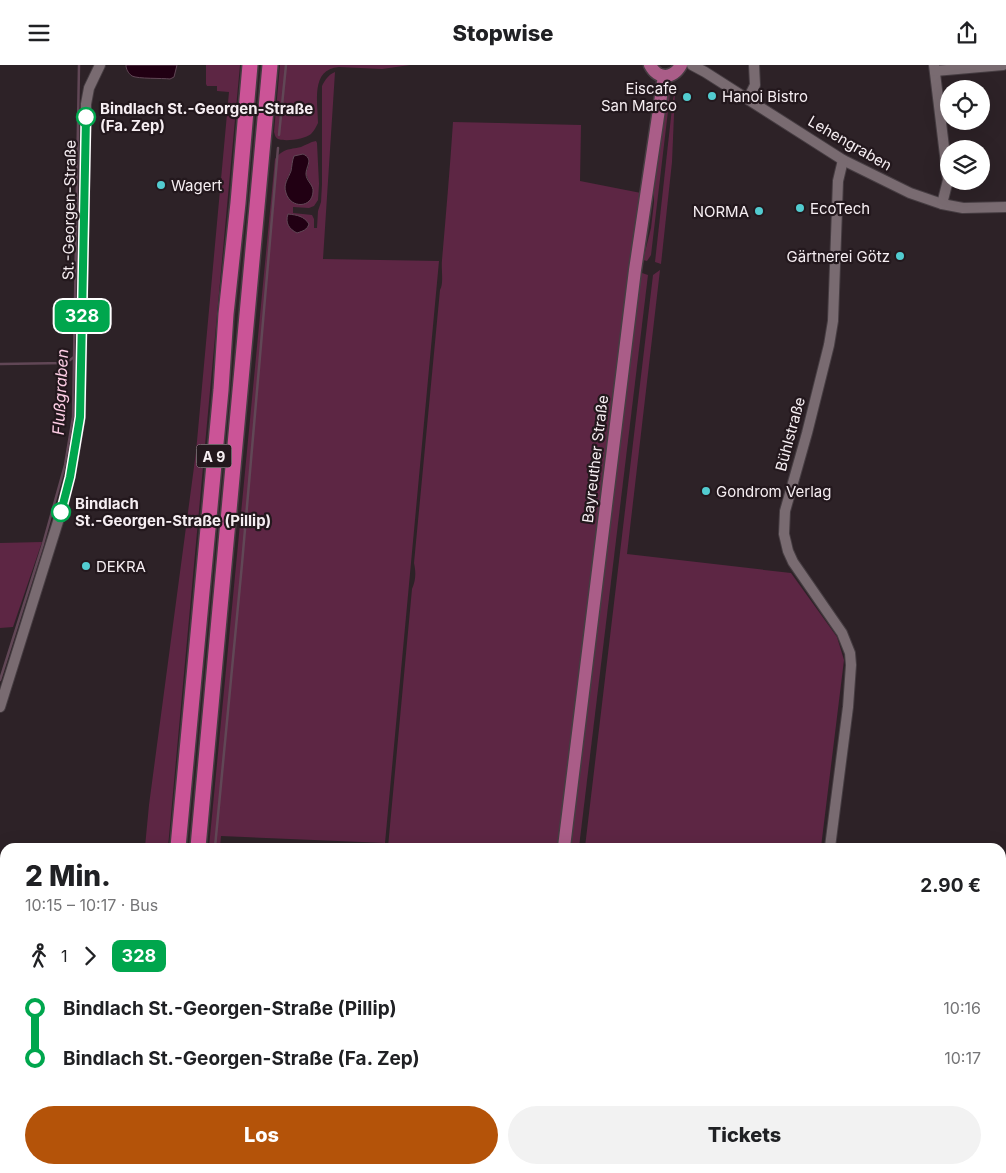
<!DOCTYPE html>
<html lang="de">
<meta charset="utf-8">
<style>
:root{--surface:#fff;--page:#f2f2f2;--text:#202124;--muted:#757577;--accent:#b45309}
body{margin:0;font-family:Inter,sans-serif;background:var(--page);color:var(--text);height:100vh;display:flex;flex-direction:column;font-size:19px;white-space:nowrap}
*{box-sizing:border-box;margin:0}
p{font-size:16px;color:var(--muted)}
.icon{flex:none;width:28px;height:28px;fill:none;stroke:currentColor;stroke-width:2;stroke-linecap:round;stroke-linejoin:round}
.map{position:relative;flex:1;overflow:hidden}
.drawer{position:absolute;left:0px;top:778px;width:1006px;height:331px;display:flex;flex-direction:column;background:var(--surface);border-radius:15px 15px 0 0;box-shadow:0 5px 20px #0002}
.drawer>*{flex:none}
.badge{padding:0 10px;border-radius:8px;font-size:18px;line-height:32px}
.tools{position:absolute;left:940px;top:15px;display:grid;gap:10px}
.tools a{display:grid;place-items:center;width:50px;height:50px;border-radius:50%;background:var(--surface);box-shadow:0 5px 20px #0002;font-size:25px}
.map>.badge{position:absolute;translate:-50% -50%;box-shadow:0 0 0 2px #fff}
.legs{display:flex;align-items:center;gap:8px;height:55px;padding:0 25px;font-size:16px}
.legs p{margin-inline-start:auto}
.head{display:flex;align-items:center;justify-content:space-between;height:85px;padding:0 25px}
h1{font-size:28px;font-weight:800;line-height:38px}
.action{display:flex;gap:10px;margin-top:auto;padding:10px 25px}
.action a{flex:1;height:58px;border-radius:30px;background:var(--accent);color:#fff;font-size:20px;font-weight:800;line-height:58px;text-align:center}
.action a+a{background:var(--page);color:var(--text)}
ul{padding:0 25px;list-style:none}
li{display:flex;align-items:center;gap:18px;height:50px;font-size:19px}
li i{display:grid;place-items:center;width:8px;height:100%;margin:0 6px;background:currentColor}
li i::after{content:'';width:12px;height:12px;margin:-6px;border:4px solid;border-radius:50%;background:var(--surface)}
li p{margin-inline-start:auto}
li:first-child i{background:linear-gradient(#0000 50%,currentColor 0)}
li:last-child i{background:linear-gradient(currentColor 50%,#0000 0)}
header{display:flex;justify-content:space-between;align-items:center;height:65px;padding:0 25px;background:var(--surface);font-size:22px;font-weight:800}
.map>svg:first-child{display:block}
.green{fill:#5d2644;fill-rule:evenodd}
.water{fill:#210013;stroke:#614756}
.lines{fill:none;stroke-linecap:round;stroke-linejoin:round}
.stream{stroke:#614756;stroke-width:2.5}
.minor-casing{stroke:#463d42;stroke-width:12}
.major-casing{stroke:#463d42;stroke-width:15}
.highway-casing{stroke:#463d42;stroke-width:18}
.minor{stroke:#796b71;stroke-width:10}
.major{stroke:#aa5d88;stroke-width:12}
.highway{stroke:#cb5497;stroke-width:15}
.line-1-casing{stroke:#fff;stroke-width:11}
.line-1{stroke:#00a64d;stroke-width:8}
.poi-dot{fill:#52ccd0;stroke:#23181d;stroke-width:2}
.stop-1-dot{fill:#fff;stroke:#00a64d;stroke-width:2.5}
.labels{text-anchor:middle;dominant-baseline:central;stroke-width:4.5;stroke-linejoin:round;paint-order:stroke}
.shield{fill:#23181d;stroke:#b7aeb2;stroke-width:1}
.shield-label{font-size:14px;font-weight:bold;fill:#f6eef2}
.poi-label{font-size:15px;fill:#f6eef2;stroke:#23181d;text-anchor:start}
.stop-label{font-size:15px;font-weight:bold;fill:#f6eef2;stroke:#23181d;text-anchor:start}
.street-label{font-size:15px;fill:#f6eef2;stroke:#23181d}
.water-label{font-size:16px;font-style:italic;fill:#ffcfe6;stroke:#23181d}
</style>
<header><svg class="icon" aria-label="menu" viewBox="0 0 24 24"><path d="M4 6h16M4 12h16M4 18h16"/></svg>Stopwise<svg class="icon" aria-label="share" viewBox="0 0 24 24"><path d="M12 15V3M7 8l5-5 5 5M5 13v7h14v-7"/></svg></header>
<div class="map">
<svg width="1006" height="1108" viewBox="0 0 1006 1108">
<rect width="100%" height="100%" fill="#2d2227"/>
<g class="green">
<polygon points="206,0 240,0 168,782 145,782 149,740 196,387 229,27 217,26 217,21 207,21 206,19"/>
<path d="M 280,0 L 410,0 L 382,4 L 339,2 C 310,4 318,38 318,58 C 316,62 314,66 311,69 C 305,74 286,77 278,74 C 275,72 275,70 274,67 Z"/>
<path d="M 335,7 L 323,194 L 439,196 L 385,778 L 221,771 L 220,782 L 209,782 L 275,94 C 284,83 288,85 301,82 C 306,80 310,77 316,76 L 317,78 L 319,119 L 318,135 L 314,141 L 309,143 L 293,142 L 293,148 L 312,150 L 314,154 L 314,163 L 317,163 L 318,146 L 321,137 L 322,119 L 322,21 C 325,15 328,10 335,7 ZM 303,89 C 311,92 309,102 306,108 L 308,114 L 311,119 L 286,115 L 289,110 L 292,101 Z"/>
<polygon points="675,26 672,97 661,199 655,197 673,34"/>
<polygon points="669,28 670,29 651,190 647,196 643,195 651,163 654,137 654,113"/>
<path d="M 453,57 L 581,60 L 580,116 L 641,128 L 560,782 L 388,782 L 412,524 C 416,515 416,507 414,498 L 440,225 C 444,218 441,204 442,195 C 446,149 450,103 453,57 Z"/>
<polygon points="660,205 627,489 791,508 837,572 844,595 821,782 585,782 653,210"/>
<polygon points="642,208 648,210 579,782 569,782 640,209"/>
<polygon points="42,477 13,562 0,563 0,478"/>
</g>
<g class="water">
<path d="M 126,0 L 177,0 L 174,12 L 170,14 C 162,13 138,14 132,11 C 128,8 126,4 126,0 Z"/>
<path d="M 303,89 C 314,94 306,101 306,109 C 306,116 314,120 313,127 C 312,143 291,144 286,128 C 283,119 288,114 291,106 C 292,101 292,96 294,91 Z"/>
<path d="M 288,149 C 297,150 304,151 309,159 C 307,165 303,166 297,168 C 289,164 285,158 288,149 Z"/>
</g>
<g class="lines">
<g class="stream">
<polyline points="279,70 286,0"/>
<polyline points="0,299 66,298 74,292"/>
<polyline points="0,615 43,479 65,400 73,352 79,0"/>
<polyline points="215,782 242,499 278,83"/>
<polyline points="186,1108 186,1104"/>
</g>
<defs>
<g id="minor">
<polyline points="692,0 705,7 843,95 910,128 942,139 963,143 1006,142"/>
<polyline points="934,0 948,115 942,139"/>
<polyline points="935,6 1003,0"/>
<polyline points="748,34 755,20 754,0"/>
<polyline points="0,642 61,447 70,411 80,353 86,39 89,23 100,0"/>
<polyline points="830,782 848,642 851,600 850,588 842,568 793,497 788,486 784,469 785,446 807,368 829,280 833,256 838,116 843,95"/>
<polyline points="1001,1038 1006,1039"/>
<polyline points="0,1105 7,1108"/>
<polyline points="350,1108 350,1104"/>
<polyline points="779,1108 782,1104"/>
</g>
<g id="major">
<path d="M 650,0 C 658,15 673,14 681,0"/>
<polyline points="564,782 635,205 664,11"/>
<polyline points="508,1108 512,1104"/>
<polyline points="523,1108 523,1104"/>
</g>
<g id="highway">
<polyline points="178,782 221,325 226,249 238,138 250,0"/>
<polyline points="198,782 270,0"/>
<polyline points="149,1108 149,1104"/>
<polyline points="169,1108 169,1104"/>
</g>
</defs>
<use href="#minor" class="minor-casing"/>
<use href="#major" class="major-casing"/>
<use href="#highway" class="highway-casing"/>
<use href="#minor" class="minor"/>
<use href="#major" class="major"/>
<use href="#highway" class="highway"/>
</g>
<g class="lines">
<defs>
<polyline id="line-1" points="61,447 70,412 80,352 86,52"/>
</defs>
<use href="#line-1" class="line-1-casing"/>
<use href="#line-1" class="line-1"/>
</g>
<g class="poi-dot">
<circle cx="712" cy="31" r="5"/>
<circle cx="687" cy="32" r="5"/>
<circle cx="161" cy="120" r="5"/>
<circle cx="800" cy="143" r="5"/>
<circle cx="759" cy="146" r="5"/>
<circle cx="900" cy="191" r="5"/>
<circle cx="706" cy="426" r="5"/>
<circle cx="86" cy="501" r="5"/>
</g>
<g class="stop-1-dot">
<circle cx="86" cy="52" r="9"/>
<circle cx="61" cy="447" r="9"/>
</g>
<g class="labels">
<rect class="shield" x="196.5" y="379.5" width="35" height="23" rx="4"/>
<g class="shield-label">
<text x="214" y="391">A 9</text>
</g>
<g class="poi-label">
<text x="677" y="23" text-anchor="end">Eiscafe<tspan x="677" dy="17">San Marco</tspan></text>
<text x="722" y="31">Hanoi Bistro</text>
<text x="171" y="120">Wagert</text>
<text x="810" y="143">EcoTech</text>
<text x="749" y="146" text-anchor="end">NORMA</text>
<text x="890" y="191" text-anchor="end">Gärtnerei Götz</text>
<text x="716" y="426">Gondrom Verlag</text>
<text x="96" y="501">DEKRA</text>
</g>
<g class="stop-label">
<text x="100" y="43">Bindlach St.-Georgen-Straße<tspan x="100" dy="17">(Fa. Zep)</tspan></text>
<text x="75" y="438">Bindlach<tspan x="75" dy="17">St.-Georgen-Straße (Pillip)</tspan></text>
</g>
<g class="street-label">
<text transform="translate(850 78) rotate(30)">Lehengraben</text>
<text transform="translate(69 145) rotate(-89)">St.-Georgen-Straße</text>
<text transform="translate(790 369) rotate(-75)">Bühlstraße</text>
<text transform="translate(595 394) rotate(-83)">Bayreuther Straße</text>
</g>
<g class="water-label">
<text transform="translate(60 327) rotate(-87)">Flußgraben</text>
</g>
</g>
</svg>
<div class="tools">
<a><svg class="icon" aria-label="locate" viewBox="0 0 24 24"><circle cx="12" cy="12" r="6"/><path d="M12 2v4M12 18v4M2 12h4M18 12h4"/></svg></a>
<a><svg class="icon" aria-label="layers" viewBox="0 0 24 24"><path d="M12 4l9 5-9 5-9-5zM3 14l9 5 9-5"/></svg></a>
</div>
<b class="badge" style="left:82px;top:251px;background:#00a64d;color:#fff">328</b>
<section class="drawer">
<div class="head"><div><h1>2 Min.</h1><p>10:15 – 10:17 · Bus</p></div><b>2.90 €</b></div>
<div class="legs"><svg class="icon" aria-label="walk" viewBox="0 0 24 24"><circle cx="13" cy="4" r="2"/><path d="M13 8l-2 6 4 7M11 14l-3 7M7 12l3-4h3l4 4"/></svg>1<svg class="icon" aria-label="forward" viewBox="0 0 24 24"><path d="M9 5l7 7-7 7"/></svg><b class="badge" style="background:#00a64d;color:#fff">328</b></div>
<ul>
<li><i style="color:#00a64d"></i><b>Bindlach St.-Georgen-Straße (Pillip)</b><p>10:16</p></li>
<li><i style="color:#00a64d"></i><b>Bindlach St.-Georgen-Straße (Fa. Zep)</b><p>10:17</p></li>
</ul>
<div class="action"><a>Los</a><a>Tickets</a></div>
</section>
</div>
